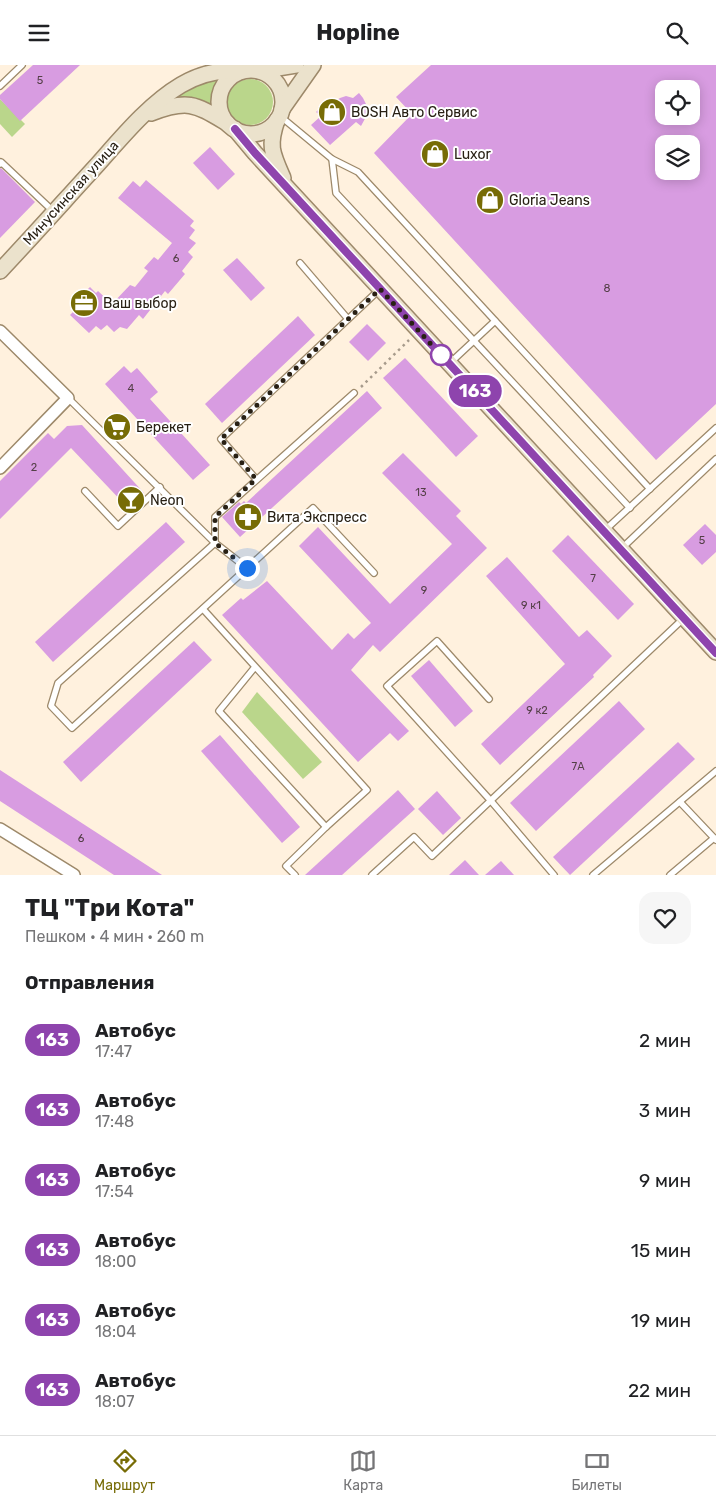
<!DOCTYPE html>
<html lang="ru">
<meta charset="utf-8">
<style>
:root{--surface:#fff;--page:#f6f6f6;--text:#202124;--muted:#757577;--line:#e0e0e0;--accent:#776c06}
body{margin:0;font-family:Rubik,sans-serif;background:var(--page);color:var(--text);height:100vh;display:flex;flex-direction:column;font-size:19px;white-space:nowrap}
*{box-sizing:border-box;margin:0}
p{font-size:16px;color:var(--muted)}
.icon{flex:none;width:28px;height:28px;fill:none;stroke:currentColor;stroke-width:2;stroke-linecap:round;stroke-linejoin:round}
.map{position:relative;height:810px;overflow:hidden}
.sheet{display:flex;flex-direction:column;background:var(--surface);flex:1}
.sheet>*{flex:none}
.badge{padding:0 10px;border-radius:16px;font-size:18px;line-height:32px}
.tools{position:absolute;left:655px;top:15px;display:grid;gap:10px}
.tools a{display:grid;place-items:center;width:45px;height:45px;border-radius:10px;background:var(--surface);box-shadow:0 2px 12px #0003;font-size:25px}
.you{position:absolute;width:25px;height:25px;margin:-12px;border:4px solid #fff;border-radius:50%;background:#1a73e8;box-shadow:0 0 0 8px #1a73e833}
.map>.badge{position:absolute;translate:-50% -50%;box-shadow:0 0 0 2px #fff}
h2{padding:0 25px;font-size:19px;line-height:45px}
.round{display:grid;place-items:center;flex:none;width:52px;height:52px;border-radius:15px;background:var(--page)}
.head{display:flex;align-items:center;justify-content:space-between;height:85px;padding:0 25px}
h1{font-size:24px;font-weight:700;line-height:38px}
ul{padding:0;list-style:none}
li{display:flex;align-items:center;gap:15px;height:70px;padding:0 25px}
li div{flex:1}
li b{display:block;font-size:19px}
li em{font-style:normal}
li .badge{min-width:55px;font-weight:700;text-align:center}
header{display:flex;justify-content:space-between;align-items:center;height:65px;padding:0 25px;background:var(--surface);font-size:22px;font-weight:700}
.tab-bar{display:flex;justify-content:space-around;align-items:center;height:70px;border-top:1px solid var(--line);background:var(--surface);font-size:14px;color:var(--muted)}
.tab-bar a{display:grid;justify-items:center;gap:2px}
.tab-bar .on{color:var(--accent)}
.map>svg:first-child{display:block}
.green{fill:#bad68b}
.building{fill:#d89ce1;fill-rule:evenodd}
.lines{fill:none;stroke-linecap:round;stroke-linejoin:round}
.service-casing{stroke:#9d896a;stroke-width:8}
.minor-casing{stroke:#9d896a;stroke-width:14}
.secondary-casing{stroke:#9d896a;stroke-width:18}
.path{stroke:#a79b8b;stroke-width:2.5;stroke-dasharray:2.5 4;stroke-linecap:butt}
.service{stroke:#fff;stroke-width:5.5}
.minor{stroke:#fff;stroke-width:11}
.secondary{stroke:#ebe2cc;stroke-width:15}
.line-casing{stroke:#fff;stroke-width:11}
.line{stroke:#8e44ad;stroke-width:8}
.walk{stroke:#282014;stroke-width:5;stroke-dasharray:0 9}
.stop-dot{fill:#fff;stroke:#8e44ad;stroke-width:2.5}
.labels{text-anchor:middle;dominant-baseline:central;stroke-width:4;stroke-linejoin:round;paint-order:stroke}
.number-label{font-size:11px;fill:#543f47}
.poi-label{font-size:14px;fill:#282014;stroke:#fff;text-anchor:start}
.street-label{font-size:14px;fill:#282014;stroke:#fff}
</style>
<header><svg class="icon" aria-label="menu" viewBox="0 0 24 24"><path d="M4 6h16M4 12h16M4 18h16"/></svg>Hopline<svg class="icon" aria-label="search" viewBox="0 0 24 24"><circle cx="10" cy="10" r="6"/><path d="M15 15l6 6"/></svg></header>
<div class="map">
<svg width="716" height="810" viewBox="0 0 716 810">
<rect width="100%" height="100%" fill="#fff1de"/>
<g class="green">
<polygon points="219,12 212,28 212,45 165,36 177,26"/>
<circle cx="250" cy="37" r="23"/>
<polygon points="0,34 25,59 12,72 0,59"/>
<polygon points="257,627 322,697 303,714 242,647"/>
</g>
<g class="building">
<polygon points="33,0 80,0 20,56 0,34 0,30"/>
<path d="M 431,0 L 716,0 L 716,339 L 656,395 L 374,88 L 412,49 L 396,32 ZM 664,24 L 691,24 L 691,51 L 664,51 ZM 664,79 L 691,79 L 691,106 L 664,106 Z"/>
<polygon points="359,28 363,33 368,43 367,50 361,61 356,57 330,80 311,60 321,51 316,47 330,34 334,37 340,33 346,31 353,33"/>
<polygon points="210,82 235,109 218,125 193,98"/>
<polygon points="1,103 35,137 0,173 0,104"/>
<polygon points="146,115 194,156 190,161 195,165 189,173 196,178 188,187 193,192 182,206 185,209 168,229 165,226 143,254 139,250 127,264 120,262 114,267 107,260 101,265 96,261 89,268 70,250 74,246 70,242 90,222 96,228 98,226 112,239 130,220 135,222 148,206 144,203 154,192 158,195 172,178 118,133 133,116 140,122"/>
<polygon points="237,193 265,223 251,236 223,205"/>
<polygon points="298,251 315,270 222,358 205,339"/>
<polygon points="367,259 386,278 368,296 349,277"/>
<polygon points="405,293 478,371 456,392 383,313"/>
<polygon points="124,301 131,308 137,303 158,327 150,334 210,400 193,415 105,319"/>
<polygon points="367,326 382,343 240,472 222,452 239,437 241,439 244,436 246,438"/>
<polygon points="82,360 144,428 128,443 71,383 0,454 0,416 48,368 54,374 67,361"/>
<polygon points="403,388 461,446 456,451 487,483 380,587 373,580 351,605 409,666 398,676 390,668 358,697 222,550 241,533 243,535 267,516 332,585 348,568 354,574 371,558 299,481 318,462 390,539 452,479 382,408"/>
<polygon points="166,457 185,477 53,597 35,577"/>
<polygon points="705,459 716,470 716,487 702,500 683,480"/>
<polygon points="568,470 634,539 618,555 552,486"/>
<polygon points="507,492 579,572 587,565 612,591 593,610 594,612 500,700 481,679 565,599 486,511"/>
<polygon points="194,576 212,595 81,717 63,697"/>
<polygon points="429,595 473,646 455,662 411,611"/>
<polygon points="619,636 645,664 536,766 510,738"/>
<polygon points="220,670 300,762 282,778 201,686"/>
<polygon points="678,677 695,694 570,810 553,792"/>
<polygon points="0,705 162,810 114,810 0,736"/>
<polygon points="398,725 415,744 342,810 305,810"/>
<polygon points="437,726 461,753 443,770 418,744"/>
<polygon points="465,795 479,810 449,810"/>
<polygon points="501,796 514,810 485,810"/>
</g>
<g class="lines">
<defs>
<g id="service">
<polyline points="0,21 22,0"/>
<polyline points="280,51 332,94 336,128 630,443"/>
<polyline points="332,94 358,107 650,424"/>
<polyline points="0,99 1,97 54,147"/>
<polyline points="300,198 348,254"/>
<polyline points="451,297 495,256"/>
<polyline points="68,333 215,478 215,452 354,328"/>
<polyline points="256,414 221,374 380,224"/>
<polyline points="85,426 118,461 160,422"/>
<polyline points="604,466 716,363"/>
<polyline points="621,484 716,394"/>
<polyline points="247,503 215,478 58,618 51,641 72,663 313,443 374,508"/>
<polyline points="203,544 367,725 326,762 219,646 255,602"/>
<polyline points="489,634 437,576 387,621 491,736 554,810"/>
<polyline points="680,737 716,775"/>
<polyline points="295,810 286,801 326,762"/>
<polyline points="372,810 414,772 432,791 684,553"/>
<polyline points="593,810 716,706"/>
<polyline points="670,810 714,773"/>
</g>
<g id="minor">
<polyline points="0,266 68,333 0,403"/>
<polyline points="0,764 74,810"/>
</g>
<g id="secondary">
<circle cx="251" cy="37" r="32"/>
<polyline points="259,6 296,0"/>
<polyline points="282,44 313,0"/>
<path d="M 151,48 C 188,34 195,39 227,58"/>
<path d="M 277,55 C 268,81 272,88 283,113"/>
<polyline points="235,64 255,88 716,587"/>
<path d="M 0,206 C 33,171 65,135 98,99 C 122,72 149,39 181,20 C 198,10 219,4 239,7"/>
</g>
</defs>
<use href="#service" class="service-casing"/>
<use href="#minor" class="minor-casing"/>
<use href="#secondary" class="secondary-casing"/>
<polyline class="path" points="361,322 409,275"/>
<use href="#service" class="service"/>
<use href="#minor" class="minor"/>
<use href="#secondary" class="secondary"/>
</g>
<g class="lines">
<defs>
<polyline id="line" points="235,64 255,88 716,588"/>
</defs>
<use href="#line" class="line-casing"/>
<use href="#line" class="line"/>
<polyline class="walk" points="247,503 215,478 215,452 256,414 221,374 380,224 441,290"/>
</g>
<defs>
<symbol id="shop-disc" viewBox="-11 -11 22 22"><circle r="9.5" fill="#776c06" stroke="#fff"/><path d="M-5-2.5h2.3a2.7 3.5 0 0 1 5.4 0H5L5.5 6h-11ZM-1.5-2.5h3a1.5 2.3 0 0 0-3 0Z" fill="#fff"/></symbol>
<symbol id="office-disc" viewBox="-11 -11 22 22"><circle r="9.5" fill="#776c06" stroke="#fff"/><path d="M-6-3h4V-5.5h4V-3h4V5H-6ZM-1-4.5V-3h2v-1.5ZM-6 0V1H6V0Z" fill="#fff"/></symbol>
<symbol id="supermarket-disc" viewBox="-11 -11 22 22"><circle r="9.5" fill="#776c06" stroke="#fff"/><path d="M-6-5.5h2.5l.6 2H6L4.5 2H-2.5L-4.4-4H-6ZM-1.5 3.2a1.3 1.3 0 1 0 .1 0ZM3 3.2a1.3 1.3 0 1 0 .1 0Z" fill="#fff"/></symbol>
<symbol id="bar-disc" viewBox="-11 -11 22 22"><circle r="9.5" fill="#776c06" stroke="#fff"/><path d="M-6-5H6L.8 .8V4.5H3.5V6h-7V4.5H-.8V.8Z" fill="#fff"/></symbol>
<symbol id="pharmacy-disc" viewBox="-11 -11 22 22"><circle r="9.5" fill="#776c06" stroke="#fff"/><path d="M-2-6h4v4h4v4h-4v4h-4v-4h-4v-4h4Z" fill="#fff"/></symbol>
</defs>
<g fill-rule="evenodd">
<use href="#shop-disc" x="316" y="31" width="32" height="32"/>
<use href="#shop-disc" x="419" y="73" width="32" height="32"/>
<use href="#shop-disc" x="474" y="119" width="32" height="32"/>
<use href="#office-disc" x="68" y="222" width="32" height="32"/>
<use href="#supermarket-disc" x="101" y="346" width="32" height="32"/>
<use href="#bar-disc" x="115" y="419" width="32" height="32"/>
<use href="#pharmacy-disc" x="232" y="436" width="32" height="32"/>
</g>
<circle class="stop-dot" cx="441" cy="290" r="10"/>
<g class="labels">
<g class="number-label">
<text x="40" y="15">5</text>
<text x="176" y="193">6</text>
<text x="607" y="223">8</text>
<text x="131" y="323">4</text>
<text x="34" y="402">2</text>
<text x="421" y="427">13</text>
<text x="702" y="475">5</text>
<text x="593" y="513">7</text>
<text x="424" y="525">9</text>
<text x="531" y="540">9 к1</text>
<text x="537" y="645">9 к2</text>
<text x="578" y="701">7А</text>
<text x="81" y="773">6</text>
</g>
<g class="poi-label">
<text x="351" y="47">BOSH Авто Сервис</text>
<text x="454" y="89">Luxor</text>
<text x="509" y="135">Gloria Jeans</text>
<text x="103" y="238">Ваш выбор</text>
<text x="136" y="362">Берекет</text>
<text x="150" y="435">Neon</text>
<text x="267" y="452">Вита Экспресс</text>
</g>
<g class="street-label">
<text transform="translate(71 128) rotate(-48)">Минусинская улица</text>
</g>
</g>
</svg>
<div class="tools">
<a><svg class="icon" aria-label="locate" viewBox="0 0 24 24"><circle cx="12" cy="12" r="6"/><path d="M12 2v4M12 18v4M2 12h4M18 12h4"/></svg></a>
<a><svg class="icon" aria-label="layers" viewBox="0 0 24 24"><path d="M12 4l9 5-9 5-9-5zM3 14l9 5 9-5"/></svg></a>
</div>
<div class="you" style="left:247px;top:503px"></div>
<b class="badge" style="left:475px;top:326px;background:#8e44ad;color:#fff">163</b>
</div>
<section class="sheet">
<div class="head"><div><h1>ТЦ &quot;Три Кота&quot;</h1><p>Пешком · 4 мин · 260 m</p></div><a class="round"><svg class="icon" aria-label="heart" viewBox="0 0 24 24"><path d="M12 20l-8-8c-3-5 5-10 8-4 3-6 11-1 8 4z"/></svg></a></div>
<h2>Отправления</h2>
<ul>
<li><span class="badge" style="background:#8e44ad;color:#fff">163</span><div><b>Автобус</b><p>17:47</p></div><em>2 мин</em></li>
<li><span class="badge" style="background:#8e44ad;color:#fff">163</span><div><b>Автобус</b><p>17:48</p></div><em>3 мин</em></li>
<li><span class="badge" style="background:#8e44ad;color:#fff">163</span><div><b>Автобус</b><p>17:54</p></div><em>9 мин</em></li>
<li><span class="badge" style="background:#8e44ad;color:#fff">163</span><div><b>Автобус</b><p>18:00</p></div><em>15 мин</em></li>
<li><span class="badge" style="background:#8e44ad;color:#fff">163</span><div><b>Автобус</b><p>18:04</p></div><em>19 мин</em></li>
<li><span class="badge" style="background:#8e44ad;color:#fff">163</span><div><b>Автобус</b><p>18:07</p></div><em>22 мин</em></li>
</ul>
</section>
<nav class="tab-bar">
<a class="on"><svg class="icon" aria-label="directions" viewBox="0 0 24 24"><path d="M12 3l9 9-9 9-9-9zM9 14v-3h6M13 9l2 2-2 2"/></svg>Маршрут</a>
<a><svg class="icon" aria-label="map" viewBox="0 0 24 24"><path d="M3 6l6-2 6 2 6-2v14l-6 2-6-2-6 2zM9 4v14M15 6v14"/></svg>Карта</a>
<a><svg class="icon" aria-label="tickets" viewBox="0 0 24 24"><path d="M3 7h18v10H3zM15 7v10"/></svg>Билеты</a>
</nav>
